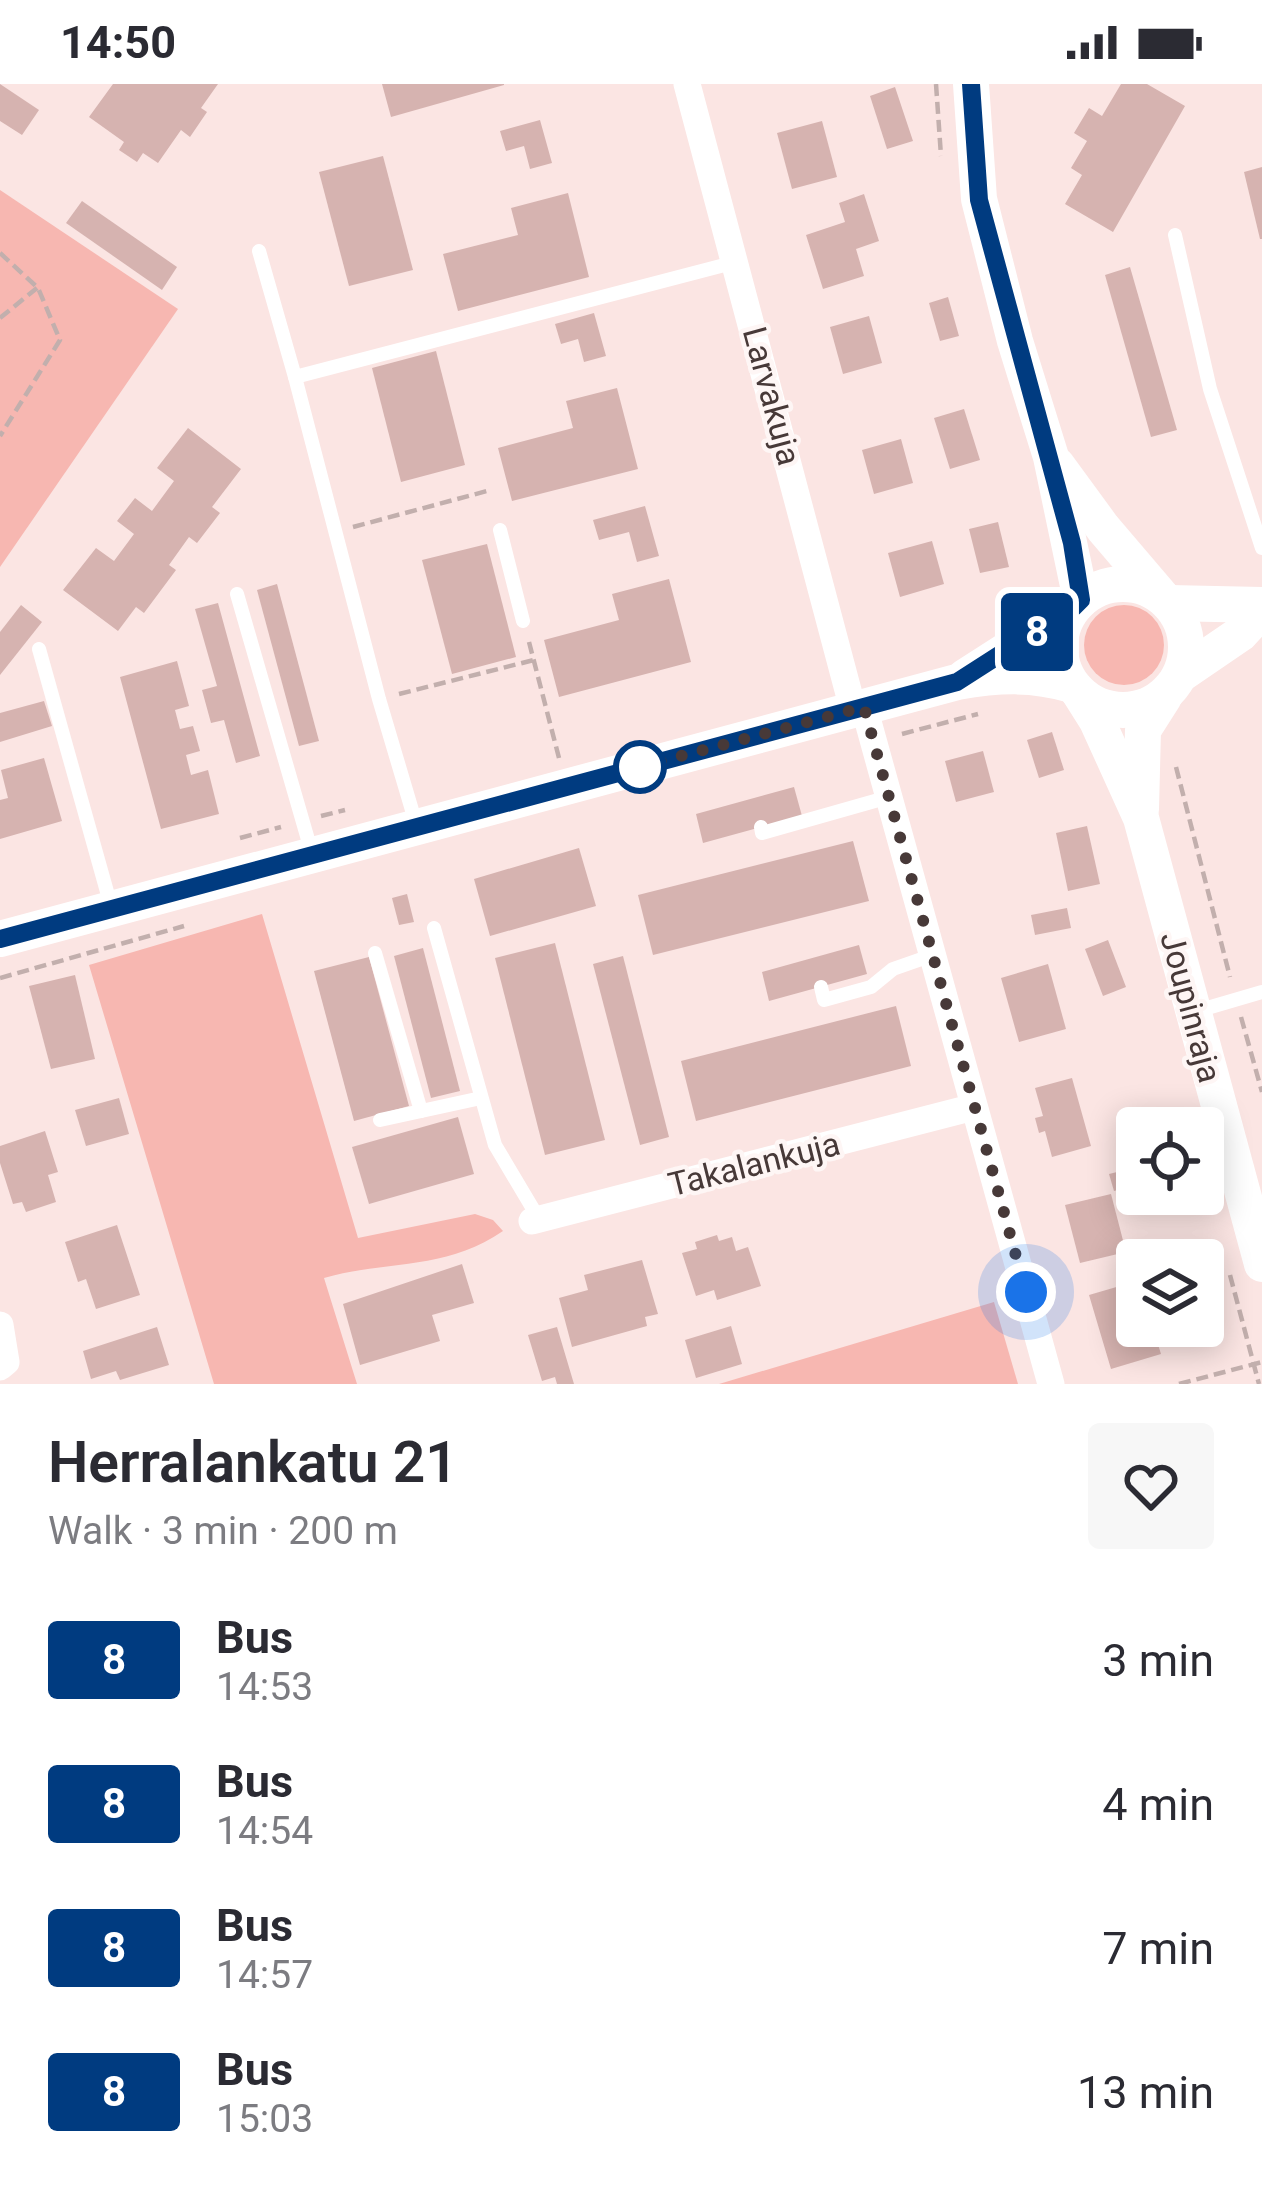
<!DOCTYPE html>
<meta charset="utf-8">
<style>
:root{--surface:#fff;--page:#f7f7f7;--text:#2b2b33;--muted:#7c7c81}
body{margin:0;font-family:Roboto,sans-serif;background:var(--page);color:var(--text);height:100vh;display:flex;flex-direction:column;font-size:45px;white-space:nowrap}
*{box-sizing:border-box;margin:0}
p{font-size:39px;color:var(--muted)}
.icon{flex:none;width:66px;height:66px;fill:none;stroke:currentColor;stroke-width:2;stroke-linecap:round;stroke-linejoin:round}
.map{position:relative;height:1300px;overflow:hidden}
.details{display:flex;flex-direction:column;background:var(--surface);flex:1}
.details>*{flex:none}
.badge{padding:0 24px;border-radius:9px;font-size:42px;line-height:78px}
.buttons{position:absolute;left:1116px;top:1023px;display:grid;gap:24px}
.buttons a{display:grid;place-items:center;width:108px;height:108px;border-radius:12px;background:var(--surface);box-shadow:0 6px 30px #0003;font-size:60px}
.you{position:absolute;width:60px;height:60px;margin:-30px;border:9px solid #fff;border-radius:50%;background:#1a73e8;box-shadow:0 0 0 18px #1a73e833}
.map>.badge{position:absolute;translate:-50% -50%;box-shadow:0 0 0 6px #fff}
.round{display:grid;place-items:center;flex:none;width:126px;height:126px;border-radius:12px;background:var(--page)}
.headline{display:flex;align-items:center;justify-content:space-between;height:204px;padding:0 48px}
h1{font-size:57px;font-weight:600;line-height:90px}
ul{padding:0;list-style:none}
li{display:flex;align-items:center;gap:36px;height:144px;padding:0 48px}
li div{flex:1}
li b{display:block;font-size:45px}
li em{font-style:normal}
li .badge{min-width:132px;font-weight:700;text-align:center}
.status{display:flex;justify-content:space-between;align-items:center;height:84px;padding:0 60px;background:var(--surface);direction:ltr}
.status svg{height:33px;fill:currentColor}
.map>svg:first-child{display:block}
.green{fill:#f7b7b1}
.building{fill:#d6b3b0}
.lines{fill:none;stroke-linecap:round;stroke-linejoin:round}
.path{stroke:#c2afad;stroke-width:4.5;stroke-dasharray:12 6;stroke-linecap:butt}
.service{stroke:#fff;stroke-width:14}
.minor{stroke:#fff;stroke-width:27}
.tertiary{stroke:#fff;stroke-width:36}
.line-casing{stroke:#fff;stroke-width:27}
.line{stroke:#003b80;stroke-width:18}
.walk{stroke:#473938;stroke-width:12;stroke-dasharray:0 21.6}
.stop-dot{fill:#fff;stroke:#003b80;stroke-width:6}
.labels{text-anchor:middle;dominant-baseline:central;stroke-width:9;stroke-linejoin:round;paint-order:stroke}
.street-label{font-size:33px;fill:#473938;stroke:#fef6f5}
</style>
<div class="status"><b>14:50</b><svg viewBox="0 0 49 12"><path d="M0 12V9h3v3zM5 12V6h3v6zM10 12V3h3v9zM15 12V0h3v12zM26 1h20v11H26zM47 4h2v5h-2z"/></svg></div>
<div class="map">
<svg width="1262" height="1300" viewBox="0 0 1262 1300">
<rect width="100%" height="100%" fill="#fbe5e3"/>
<g class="green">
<polygon points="0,106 178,225 0,483"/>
<circle cx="1124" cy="561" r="40"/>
<path d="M 262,830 L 358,1154 L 475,1130 L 493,1136 L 503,1147 C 445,1187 387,1176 324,1194 L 357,1300 L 214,1300 L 89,881 Z"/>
<polygon points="994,1218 1018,1300 719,1300"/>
</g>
<g class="building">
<polygon points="0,0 39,26 22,51 0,37"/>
<polygon points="113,0 218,0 201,24 207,28 190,53 181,46 158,79 143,69 137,78 119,66 124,58 89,33"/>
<polygon points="382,0 504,0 504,1 391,33"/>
<polygon points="1121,0 1147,0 1185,22 1113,148 1065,120 1082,91 1071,84 1087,57 1074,49 1089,24 1102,32"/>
<polygon points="895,3 913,57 887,65 870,12"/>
<polygon points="540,36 552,79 530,85 524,62 506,67 500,47"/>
<polygon points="822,37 837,93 792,105 777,49"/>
<polygon points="383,72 413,186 349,202 319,88"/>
<polygon points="1262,83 1262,155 1260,155 1244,88"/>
<polygon points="568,109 589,193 458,227 443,170 518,151 511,124"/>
<polygon points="864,110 879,157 856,165 864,192 823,205 806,151 845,138 839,119"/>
<polygon points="82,117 177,183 162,206 66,139"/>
<polygon points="1130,183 1177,346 1151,353 1105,191"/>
<polygon points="948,213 959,252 940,257 929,219"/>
<polygon points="594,229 606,272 584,278 578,255 561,260 555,240"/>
<polygon points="869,232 882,279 843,290 830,243"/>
<polygon points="436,267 465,381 401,398 372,284"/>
<polygon points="617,304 638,385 512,417 498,364 573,344 566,317"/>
<polygon points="964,325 980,376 950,385 934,334"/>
<polygon points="188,344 241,385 212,423 220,429 197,459 189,453 169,481 176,486 144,529 136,523 118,547 63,506 96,464 114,477 134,450 117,437 135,414 152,427 174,397 157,384"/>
<polygon points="901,355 913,399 874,410 862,366"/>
<polygon points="645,422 659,472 637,478 629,448 599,456 593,436"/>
<polygon points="998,438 1009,483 980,489 969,445"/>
<polygon points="932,457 944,500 900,513 888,469"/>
<polygon points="487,460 516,573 452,590 422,476"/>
<polygon points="669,495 691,578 559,613 544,556 619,536 612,510"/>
<polygon points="277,500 319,657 299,662 257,506"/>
<polygon points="218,519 260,672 236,679 224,636 211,639 202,606 217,602 195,525"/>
<polygon points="21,521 42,538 0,591 0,548"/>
<polygon points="177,577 189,622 175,626 180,645 193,642 200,667 186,671 191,691 208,686 219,730 161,745 120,593"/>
<polygon points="44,617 52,642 0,658 0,629"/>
<polygon points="1052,648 1064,686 1039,694 1027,656"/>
<polygon points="983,667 994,708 956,718 945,677"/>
<polygon points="44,674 62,737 0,755 0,716 8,714 1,686"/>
<polygon points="794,703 802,732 703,759 696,730"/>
<polygon points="1087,742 1100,800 1068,807 1056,749"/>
<polygon points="853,757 869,817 653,871 638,811"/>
<polygon points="579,764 596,822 490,852 474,795"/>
<polygon points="407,810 414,838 399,841 392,814"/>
<polygon points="1067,824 1071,844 1035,851 1031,831"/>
<polygon points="1108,856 1126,903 1103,912 1085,865"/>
<polygon points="555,859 605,1056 545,1071 495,874"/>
<polygon points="859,861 867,890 769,917 762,888"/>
<polygon points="423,864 460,1007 431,1014 394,872"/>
<polygon points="623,872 669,1053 640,1061 593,880"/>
<polygon points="369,873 409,1022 354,1037 314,887"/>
<polygon points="1048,880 1066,945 1019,958 1001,894"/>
<polygon points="75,891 95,975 51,985 29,902"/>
<polygon points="896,922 911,982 696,1037 681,977"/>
<polygon points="1072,994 1091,1062 1052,1073 1045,1047 1039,1049 1035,1034 1043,1032 1035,1004"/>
<polygon points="119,1014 129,1050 86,1062 75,1026"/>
<polygon points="458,1033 474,1090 369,1120 352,1063"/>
<polygon points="45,1047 58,1088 48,1091 56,1118 26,1128 22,1118 13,1120 0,1079 0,1062"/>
<polygon points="1137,1083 1137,1101 1114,1107 1109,1090"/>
<polygon points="1111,1110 1126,1168 1080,1179 1065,1121"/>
<polygon points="117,1141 140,1211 96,1225 86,1195 78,1198 65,1158"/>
<polygon points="717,1151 719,1157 732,1153 736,1167 748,1163 761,1202 717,1216 714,1206 696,1212 682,1169 697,1165 695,1158"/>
<polygon points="642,1176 658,1230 645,1233 647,1242 572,1263 559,1214 588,1206 584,1191"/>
<polygon points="462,1180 474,1219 432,1231 440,1257 360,1281 343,1220"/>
<polygon points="1137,1197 1137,1242 1161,1242 1164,1251 1156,1254 1161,1270 1111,1285 1089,1211"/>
<polygon points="731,1242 742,1280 696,1294 685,1256"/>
<polygon points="157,1243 169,1281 120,1296 116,1287 91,1295 83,1267"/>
<polygon points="557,1243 574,1300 557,1300 555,1293 542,1297 528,1251"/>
</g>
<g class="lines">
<g class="path">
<polyline points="936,0 941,72"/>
<polyline points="0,169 38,204 60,256 0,352"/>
<polyline points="0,234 37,204"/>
<polyline points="353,443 487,407"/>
<polyline points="529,558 559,674"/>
<polyline points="399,610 534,576"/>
<polyline points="902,650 978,630"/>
<polyline points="1176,683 1230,893"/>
<polyline points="321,732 345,726"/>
<polyline points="240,754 281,743"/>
<polyline points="0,894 184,842"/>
<polyline points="1241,933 1262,1008"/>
<polyline points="1230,1191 1259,1300"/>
<polyline points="1179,1300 1262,1278"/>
</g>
<g class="service">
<polyline points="1175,151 1210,305 1262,464"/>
<polyline points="259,167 295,293"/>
<polyline points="500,446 523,537"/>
<polyline points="237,510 311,766"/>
<polyline points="39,565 111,822"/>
<polyline points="417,743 379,615 295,293 736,178"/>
<polyline points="761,743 762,749 889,713"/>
<polyline points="434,844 495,1061 539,1135"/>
<polyline points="375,869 421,1027"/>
<polyline points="821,903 824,916 871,903 893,885 933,871"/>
<polyline points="1197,927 1262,908"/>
<polyline points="380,1036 481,1014"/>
</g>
<g class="minor">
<polyline points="687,0 853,625"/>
<polyline points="864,623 1051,1300"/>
<polyline points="532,1137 974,1023"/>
<polyline points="0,1241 6,1278 0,1283"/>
</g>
<g class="tertiary">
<polyline points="971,0 979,115 1015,257 1051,373 1081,516"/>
<polyline points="1057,381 1103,444 1161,512"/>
<circle cx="1123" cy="563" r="63"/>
<polyline points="1169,519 1262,521"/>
<polyline points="1180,591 1240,550 1262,526"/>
<polyline points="965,593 1074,523"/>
<polyline points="1080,610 1097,637 1141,734 1262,1180"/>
<polyline points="1141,725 1143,646 1164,613"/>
<path d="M 0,855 L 957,598 C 998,591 1032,589 1072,601"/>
</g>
</g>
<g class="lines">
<defs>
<polyline id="line" points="0,855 957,598 1074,523 1081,516 1072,459 979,116 971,0"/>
</defs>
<use href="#line" class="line-casing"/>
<use href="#line" class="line"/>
<polyline class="walk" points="640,683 864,623 1026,1208"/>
</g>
<circle class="stop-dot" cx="640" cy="683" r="24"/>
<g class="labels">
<g class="street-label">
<text transform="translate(772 312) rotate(75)">Larvakuja</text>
<text transform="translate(1191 923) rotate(75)">Joupinraja</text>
<text transform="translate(754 1080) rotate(-14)">Takalankuja</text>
</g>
</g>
</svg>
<div class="buttons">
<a><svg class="icon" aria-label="locate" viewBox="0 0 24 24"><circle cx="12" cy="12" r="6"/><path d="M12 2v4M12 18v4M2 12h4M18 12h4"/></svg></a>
<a><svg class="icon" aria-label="layers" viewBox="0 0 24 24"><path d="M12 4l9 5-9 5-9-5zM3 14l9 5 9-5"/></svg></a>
</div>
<div class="you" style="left:1026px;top:1208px"></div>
<b class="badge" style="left:1037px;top:548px;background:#003b80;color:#fff">8</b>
</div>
<section class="details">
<div class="headline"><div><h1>Herralankatu 21</h1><p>Walk · 3 min · 200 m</p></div><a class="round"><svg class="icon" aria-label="heart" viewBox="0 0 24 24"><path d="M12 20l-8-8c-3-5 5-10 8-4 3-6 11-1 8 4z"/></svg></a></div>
<ul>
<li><span class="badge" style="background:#003b80;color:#fff">8</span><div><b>Bus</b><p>14:53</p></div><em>3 min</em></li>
<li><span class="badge" style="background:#003b80;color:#fff">8</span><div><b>Bus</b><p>14:54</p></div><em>4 min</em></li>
<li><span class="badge" style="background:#003b80;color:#fff">8</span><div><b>Bus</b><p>14:57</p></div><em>7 min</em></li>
<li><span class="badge" style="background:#003b80;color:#fff">8</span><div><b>Bus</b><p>15:03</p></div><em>13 min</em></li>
</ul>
</section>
